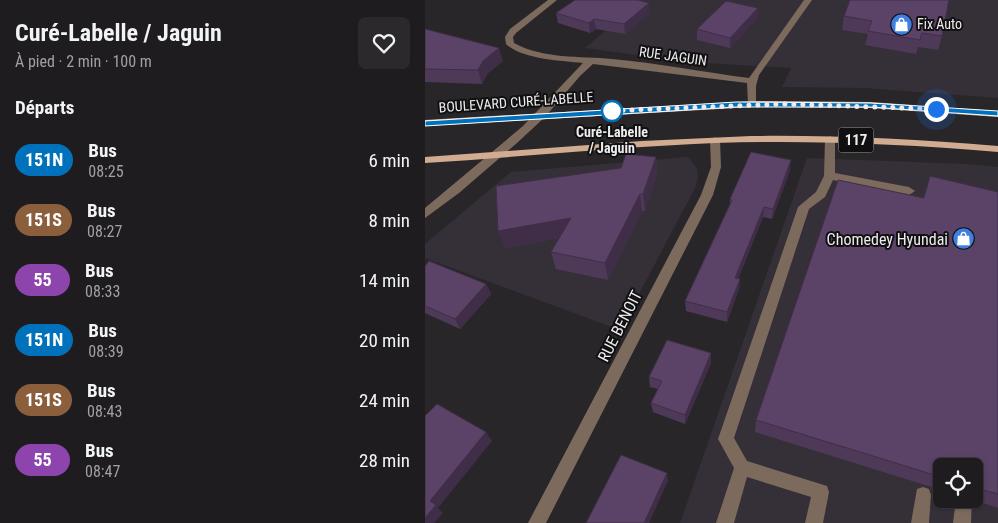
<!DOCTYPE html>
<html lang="fr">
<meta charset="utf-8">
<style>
:root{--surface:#1f1c20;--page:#2c292d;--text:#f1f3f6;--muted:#a1a1a5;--line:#3c3a3e}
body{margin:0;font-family:"Roboto Condensed",sans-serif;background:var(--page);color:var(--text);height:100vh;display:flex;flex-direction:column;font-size:19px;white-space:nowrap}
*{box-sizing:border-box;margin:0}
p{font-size:16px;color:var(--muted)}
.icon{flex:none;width:28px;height:28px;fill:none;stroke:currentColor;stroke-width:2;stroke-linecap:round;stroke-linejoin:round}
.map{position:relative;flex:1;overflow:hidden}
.drawer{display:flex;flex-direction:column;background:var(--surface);width:425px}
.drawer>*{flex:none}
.badge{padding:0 10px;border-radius:16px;font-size:18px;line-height:32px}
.fabs{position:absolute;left:508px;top:458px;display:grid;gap:10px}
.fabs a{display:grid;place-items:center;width:50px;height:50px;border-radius:8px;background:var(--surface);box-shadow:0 1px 4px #0004,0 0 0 1px var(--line);font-size:25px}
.you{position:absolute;width:25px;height:25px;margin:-12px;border:4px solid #fff;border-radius:50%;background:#1a73e8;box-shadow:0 0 0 8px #1a73e833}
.map>.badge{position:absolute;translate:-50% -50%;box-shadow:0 0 0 2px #fff}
h2{padding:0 15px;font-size:19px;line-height:45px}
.round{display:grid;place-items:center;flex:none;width:52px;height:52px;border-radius:8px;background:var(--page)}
.overview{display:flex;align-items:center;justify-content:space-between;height:85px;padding:0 15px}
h1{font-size:24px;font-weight:700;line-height:38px}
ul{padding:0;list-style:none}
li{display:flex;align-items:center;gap:15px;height:60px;padding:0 15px}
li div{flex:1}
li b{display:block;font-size:19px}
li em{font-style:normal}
li .badge{min-width:55px;font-weight:700;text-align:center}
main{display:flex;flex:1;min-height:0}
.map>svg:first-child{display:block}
.built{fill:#352f38;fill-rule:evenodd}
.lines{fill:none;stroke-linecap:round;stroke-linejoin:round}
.minor{fill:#7c6a5d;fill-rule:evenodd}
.major{fill:#d1ac91;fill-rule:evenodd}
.wall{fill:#4e3959}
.shaded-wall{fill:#402e48}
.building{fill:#5b4267;stroke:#402e48}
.line{fill:#0072bc;stroke:#fff}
.walk{stroke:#eeecef;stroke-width:5;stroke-dasharray:0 9}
.stop-dot{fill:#fff;stroke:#0072bc;stroke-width:2.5}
.labels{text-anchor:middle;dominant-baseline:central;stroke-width:4;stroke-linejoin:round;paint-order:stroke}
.far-poi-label{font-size:14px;fill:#eeecef;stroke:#111011;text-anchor:start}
.far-street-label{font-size:14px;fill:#eeecef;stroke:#111011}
.far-stop-label{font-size:14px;font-weight:bold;fill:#eeecef;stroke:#111011}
.shield{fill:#111011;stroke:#acaaac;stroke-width:1}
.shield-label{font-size:15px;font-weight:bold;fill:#eeecef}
.poi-label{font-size:16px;fill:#eeecef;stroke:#111011;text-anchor:end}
.street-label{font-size:16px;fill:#eeecef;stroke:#111011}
</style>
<main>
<section class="drawer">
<div class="overview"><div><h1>Curé-Labelle / Jaguin</h1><p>À pied · 2 min · 100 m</p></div><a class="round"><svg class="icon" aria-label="heart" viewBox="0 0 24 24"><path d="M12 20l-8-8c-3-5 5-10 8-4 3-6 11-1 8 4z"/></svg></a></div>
<h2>Départs</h2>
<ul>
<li><span class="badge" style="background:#0072bc;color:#fff">151N</span><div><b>Bus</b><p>08:25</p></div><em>6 min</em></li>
<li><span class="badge" style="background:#8b5e3c;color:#fff">151S</span><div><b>Bus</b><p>08:27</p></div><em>8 min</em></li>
<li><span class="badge" style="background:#8e44ad;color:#fff">55</span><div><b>Bus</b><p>08:33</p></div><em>14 min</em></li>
<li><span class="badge" style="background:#0072bc;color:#fff">151N</span><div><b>Bus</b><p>08:39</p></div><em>20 min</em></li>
<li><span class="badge" style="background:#8b5e3c;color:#fff">151S</span><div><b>Bus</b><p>08:43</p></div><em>24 min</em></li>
<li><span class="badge" style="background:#8e44ad;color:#fff">55</span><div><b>Bus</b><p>08:47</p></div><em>28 min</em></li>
</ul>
</section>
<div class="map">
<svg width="573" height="523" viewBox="0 0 573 523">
<rect width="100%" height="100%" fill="#29262a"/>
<g class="built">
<polygon points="216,0 573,0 573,98 440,88 357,87 366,68 263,62 160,48"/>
<polygon points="263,157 272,168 273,177 270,188 195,330 0,258 0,244 86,172"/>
<path d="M 382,158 L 543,164 L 573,167 L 573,523 L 255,523 ZM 516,466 L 549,466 L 549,499 L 516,499 Z"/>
</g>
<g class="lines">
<g class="minor">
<path d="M 123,0 L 132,0 L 91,33 L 88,37 L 89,43 C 118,59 155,56 187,59 C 232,63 278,72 324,78 L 379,0 L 387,0 L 334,75 L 331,86 L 331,106 L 325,106 L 323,104 L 322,83 L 168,64 L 155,76 L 120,117 L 92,143 L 34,193 L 0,218 L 0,208 L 98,126 L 158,63 C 137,61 96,59 81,44 L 80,37 L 85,29 Z"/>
<polygon points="405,136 410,139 410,173 484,187 490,191 484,195 408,180 400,197 384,209 309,438 322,461 402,486 404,492 398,523 380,523 386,497 322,477 309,523 291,523 309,468 293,439 373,207 391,192 399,176 400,139"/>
<polygon points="290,137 295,140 296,167 288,195 121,523 103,523 276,195 286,167 285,140"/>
<polygon points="498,487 504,489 506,495 504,523 486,523 492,489"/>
<polygon points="531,499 547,499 546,523 528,523"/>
</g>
<g class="major">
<polygon points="328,101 445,102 573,111 573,117 445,108 328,107 0,126 0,120"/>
<path d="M 326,136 C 408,135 491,139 573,146 L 573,152 C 479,144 385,140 290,143 C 193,147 97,157 0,163 L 0,157 L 217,141 Z"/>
</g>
</g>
<g class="wall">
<polygon points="425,0 517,36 513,50 493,47 491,54 440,45 443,34 417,30 419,16"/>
<polygon points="333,8 332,18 305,48 272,40 272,29"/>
<polygon points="131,13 225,13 200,34 171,29 165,33 133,23"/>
<polygon points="0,29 78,61 62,74 57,84 0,82"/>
<polygon points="231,157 232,174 220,211 217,211 183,280 131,269 126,252 134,238 80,248 196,168"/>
<polygon points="365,170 347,219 338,217 313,279 315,279 314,289 302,322 261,311 260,301 305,205 305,199"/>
<polygon points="505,176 573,192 573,508 549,500 548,499 549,499 549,466 516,466 516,490 330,432 331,420 498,198"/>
<polygon points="0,266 61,284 66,294 35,329 0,313"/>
<polygon points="286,363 260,424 228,412 226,403 233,389 225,387 224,377"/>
</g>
<g class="shaded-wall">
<polygon points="224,3 225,13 200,34 199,24"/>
<polygon points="333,8 332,18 305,48 305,38"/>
<polygon points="169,19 171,29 165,33 164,23"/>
<polygon points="74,48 78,61 62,74 57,84 53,70 58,61"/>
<polygon points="231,157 232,174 220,211 218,194"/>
<polygon points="366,160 365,170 347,219 348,209"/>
<polygon points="215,194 217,211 183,280 180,263"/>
<polygon points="339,207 338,217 309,288 310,278"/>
<polygon points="146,218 150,235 80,248 73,231"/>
<polygon points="315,279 314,289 302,322 302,312"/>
<polygon points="61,284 66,294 35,329 30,319"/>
<polygon points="286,353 286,363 260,424 260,415"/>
<polygon points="61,432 67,441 13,508 18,513 9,523 0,523 0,518 5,501"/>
<polygon points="242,473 243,481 224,523 219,523"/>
</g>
<g class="building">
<polygon points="150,0 213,0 224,3 199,24 169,19 164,23 131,13"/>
<polygon points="425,0 524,0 517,36 497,33 495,40 443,31 447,21 419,16"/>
<polygon points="301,1 333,8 305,38 272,29"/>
<polygon points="0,29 74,48 58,61 53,70 0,69"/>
<polygon points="326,152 366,160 348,209 339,207 310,278 315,279 302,312 260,301 307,200 305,199"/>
<polygon points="201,154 231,157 218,194 215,194 180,263 126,252 146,218 73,231 71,186 196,168"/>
<polygon points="505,176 573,192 573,494 558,490 556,486 549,486 549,466 516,466 516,477 331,420 413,180 499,198"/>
<polygon points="4,261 61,284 30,319 0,306 0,266"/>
<polygon points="242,340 286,353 260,415 226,403 237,381 224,377"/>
<polygon points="12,404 61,432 5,501 11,505 0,518 0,416"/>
<polygon points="196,455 242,473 219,523 161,523"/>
</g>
<polygon class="line" points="311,102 445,103 573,111 573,116 445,107 311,107 0,126 0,121"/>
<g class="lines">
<polyline class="walk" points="187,111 179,111 359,104 511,109"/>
</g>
<defs>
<symbol id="shop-disc" viewBox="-11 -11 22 22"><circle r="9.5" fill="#3f7fe0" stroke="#111011"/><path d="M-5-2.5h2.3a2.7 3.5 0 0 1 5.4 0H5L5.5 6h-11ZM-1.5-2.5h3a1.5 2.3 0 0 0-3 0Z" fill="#fff"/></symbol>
</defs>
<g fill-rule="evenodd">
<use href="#shop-disc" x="464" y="12" width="25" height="25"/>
<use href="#shop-disc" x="526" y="226" width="25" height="25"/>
</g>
<circle class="stop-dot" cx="187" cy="111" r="10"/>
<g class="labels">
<g class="far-poi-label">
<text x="492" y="24">Fix Auto</text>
</g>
<g class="far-street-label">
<text transform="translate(248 56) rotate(8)">RUE JAGUIN</text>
<text transform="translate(91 102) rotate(-4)">BOULEVARD CURÉ-LABELLE</text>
</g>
<g class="far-stop-label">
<text x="187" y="132">Curé-Labelle<tspan x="187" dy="16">/ Jaguin</tspan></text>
</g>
<rect class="shield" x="413.5" y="127.5" width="35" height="25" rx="4"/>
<g class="shield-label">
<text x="431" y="140">117</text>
</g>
<g class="poi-label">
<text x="523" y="239">Chomedey Hyundai</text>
</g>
<g class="street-label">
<text transform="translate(195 326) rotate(-63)">RUE BENOIT</text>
</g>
</g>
</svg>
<div class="fabs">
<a><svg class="icon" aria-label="locate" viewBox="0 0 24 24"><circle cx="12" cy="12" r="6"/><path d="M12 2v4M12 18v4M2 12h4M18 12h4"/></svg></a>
</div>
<div class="you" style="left:511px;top:109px"></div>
</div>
</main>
